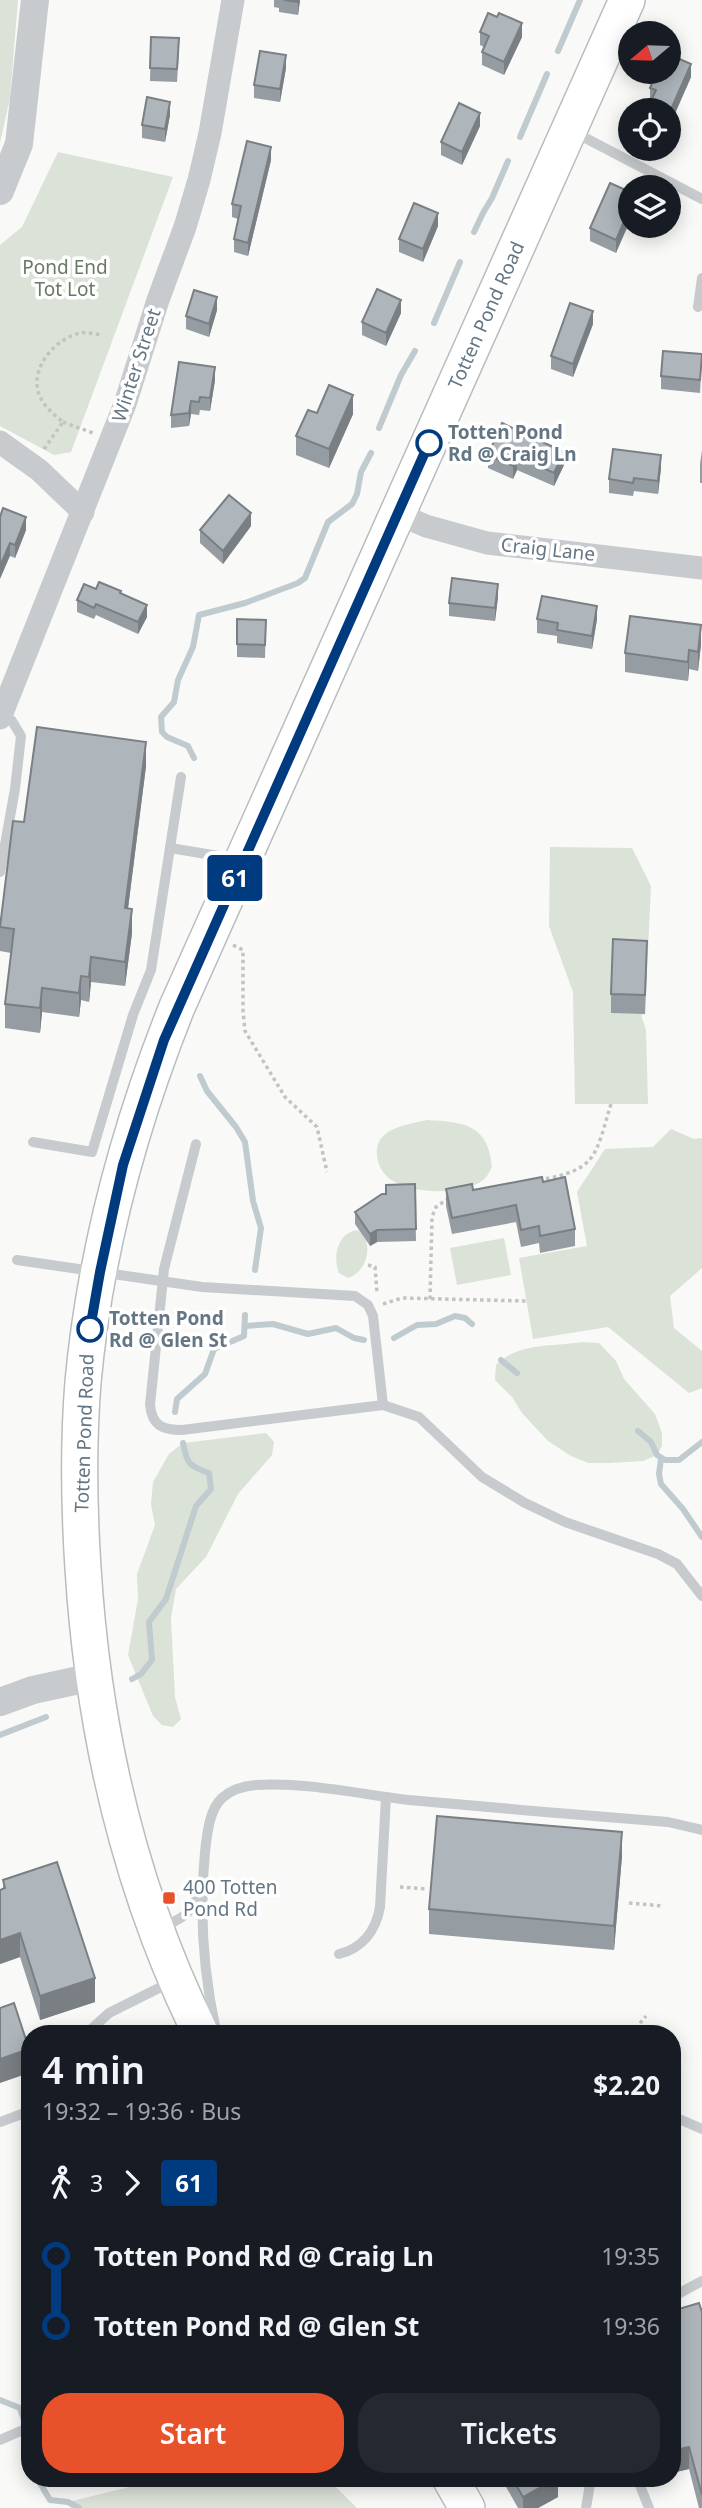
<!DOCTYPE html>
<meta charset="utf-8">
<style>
:root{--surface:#171b24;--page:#242831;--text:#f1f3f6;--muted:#9ea1a6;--accent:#e7522a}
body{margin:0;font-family:"Noto Sans",sans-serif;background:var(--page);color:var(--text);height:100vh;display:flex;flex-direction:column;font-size:26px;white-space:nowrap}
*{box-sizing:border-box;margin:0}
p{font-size:23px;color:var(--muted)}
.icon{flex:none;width:38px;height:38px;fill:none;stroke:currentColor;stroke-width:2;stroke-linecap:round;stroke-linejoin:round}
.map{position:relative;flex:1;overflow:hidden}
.panel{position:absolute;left:21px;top:2025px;width:660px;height:462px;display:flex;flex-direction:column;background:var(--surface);border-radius:28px;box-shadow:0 4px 18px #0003}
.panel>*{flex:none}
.badge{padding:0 14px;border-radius:5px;font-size:24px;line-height:46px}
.needle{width:46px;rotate:251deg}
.fabs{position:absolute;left:618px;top:21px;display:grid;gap:14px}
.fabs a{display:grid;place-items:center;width:63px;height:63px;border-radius:50%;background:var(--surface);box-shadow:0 4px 18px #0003;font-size:35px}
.map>.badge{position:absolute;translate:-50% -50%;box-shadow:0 0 0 4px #fff}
.legs{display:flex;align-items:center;gap:10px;height:77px;padding:0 21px;font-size:23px}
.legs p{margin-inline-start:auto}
.headline{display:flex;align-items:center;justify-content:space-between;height:119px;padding:0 21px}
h1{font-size:38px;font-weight:600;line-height:52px}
.primary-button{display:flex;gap:14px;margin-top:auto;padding:14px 21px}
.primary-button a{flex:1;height:80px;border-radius:28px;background:var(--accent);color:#fff;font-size:28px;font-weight:600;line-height:80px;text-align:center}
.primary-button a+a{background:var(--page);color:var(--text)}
ul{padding:0 21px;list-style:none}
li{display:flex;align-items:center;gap:24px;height:70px;font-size:26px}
li i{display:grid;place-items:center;width:10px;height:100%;margin:0 9px;background:currentColor}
li i::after{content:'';width:18px;height:18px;margin:-9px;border:5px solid;border-radius:50%;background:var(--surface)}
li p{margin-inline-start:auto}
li:first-child i{background:linear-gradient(#0000 50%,currentColor 0)}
li:last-child i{background:linear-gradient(currentColor 50%,#0000 0)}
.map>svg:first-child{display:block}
.green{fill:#dbe2d8}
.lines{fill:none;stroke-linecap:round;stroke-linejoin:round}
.stream{stroke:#c0cbcf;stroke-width:6}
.primary-casing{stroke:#b8bdc0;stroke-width:38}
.path{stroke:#c1c3c5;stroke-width:3.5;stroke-dasharray:3.5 3.5;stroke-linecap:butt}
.service{stroke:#c7cbce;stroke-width:10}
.minor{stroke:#c7cbce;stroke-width:23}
.tertiary{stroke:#c7cbce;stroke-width:28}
.primary{stroke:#fff;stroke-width:35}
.wall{fill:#969da2}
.shaded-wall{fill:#7a7f84}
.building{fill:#aeb6bc;stroke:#7a7f84;stroke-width:2}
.line-1-casing{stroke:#fff;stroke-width:16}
.line-1{stroke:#003b80;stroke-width:10}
.stop-1-dot{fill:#fff;stroke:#003b80;stroke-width:3.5}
.poi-dot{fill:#e7522a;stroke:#fff;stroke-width:2.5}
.labels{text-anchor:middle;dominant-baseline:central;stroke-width:7;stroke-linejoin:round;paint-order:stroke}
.park-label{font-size:19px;fill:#677a63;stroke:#fff}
.street-label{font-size:19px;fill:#647683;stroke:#fff}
.stop-label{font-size:19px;font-weight:bold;fill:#647683;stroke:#fff;text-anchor:start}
.poi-label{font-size:19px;fill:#647683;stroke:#fff;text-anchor:start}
</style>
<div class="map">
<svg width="702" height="2508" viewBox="0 0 702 2508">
<rect width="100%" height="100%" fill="#f9f9f7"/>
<g class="green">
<polygon points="0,0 18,0 10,98 0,143"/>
<polygon points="58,152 173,177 71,452 54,455 0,426 0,245 22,227"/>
<polygon points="550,847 632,848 651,886 645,1014 641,1015 646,1030 648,1104 575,1104 573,992 549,926"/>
<path d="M 427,1120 C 464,1122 488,1124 492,1167 C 490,1171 487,1177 483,1180 C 463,1196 409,1194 390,1179 C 383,1174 378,1165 377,1156 C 374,1128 406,1125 427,1120 Z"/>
<polygon points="671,1129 694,1139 702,1138 702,1268 670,1296 674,1328 702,1351 702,1388 689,1393 608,1327 533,1339 519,1258 587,1246 577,1192 605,1149 653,1147"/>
<path d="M 358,1230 C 375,1243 367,1272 348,1278 L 339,1273 C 332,1256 338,1232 358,1230 Z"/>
<polygon points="504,1238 511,1275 457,1285 450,1248"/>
<path d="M 582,1342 L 599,1343 L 616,1361 L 624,1379 L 655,1414 L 662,1433 L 662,1446 L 657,1455 L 643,1461 L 609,1463 L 588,1463 L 571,1456 L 548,1441 L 522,1413 L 512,1397 L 495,1380 L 496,1365 C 519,1342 552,1347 582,1342 Z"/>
<polygon points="266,1433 274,1442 272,1455 238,1494 206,1557 176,1589 171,1618 175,1697 181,1719 173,1727 162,1725 153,1716 128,1655 138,1599 137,1574 155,1525 151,1504 153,1482 169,1454 183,1443"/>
<polygon points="166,2478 327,2478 357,2508 71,2508 68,2502"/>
</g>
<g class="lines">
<g class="stream">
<polyline points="558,51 580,0"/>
<polyline points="520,137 547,74"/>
<polyline points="474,232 483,213 492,198 508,161"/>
<polyline points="434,323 460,262"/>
<polyline points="379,428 401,375 415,351"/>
<polyline points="194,758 188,746 167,737 162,732 161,717 174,702 178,680 193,647 199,615 245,603 298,583 305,578 328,522 352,504 357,494 361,472 371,453"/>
<polyline points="200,1076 207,1091 236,1127 245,1142 253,1201 261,1228 255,1270"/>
<polyline points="245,1326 273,1324 308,1334 336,1328 354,1338 364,1340"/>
<polyline points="394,1338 417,1325 436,1324 455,1316 465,1318 472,1324"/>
<polyline points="501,1360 517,1373"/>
<polyline points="175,1412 177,1399 205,1374 214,1349 244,1336 245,1315"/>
<polyline points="638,1431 651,1442 657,1455 665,1460 679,1460 702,1442"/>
<polyline points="661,1459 659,1474 661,1484 683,1509 702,1537"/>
<path d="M 132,1679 L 141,1674 L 152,1660 L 149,1622 L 166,1599 L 196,1506 L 211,1489 L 209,1473 C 189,1466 187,1464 183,1443"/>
<polyline points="0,1735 46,1717"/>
<polyline points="0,2400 20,2408 24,2420"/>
<polyline points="27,2437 30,2446"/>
<polyline points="37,2478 50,2500 68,2502 79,2508"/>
</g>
<defs>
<g id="primary">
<path d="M 201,2034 C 129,1888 93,1729 83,1568 C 79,1506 78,1444 83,1382 C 95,1253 129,1127 177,1007 L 627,0"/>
<polyline points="450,2478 467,2508"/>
</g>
</defs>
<use href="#primary" class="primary-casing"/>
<g class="path">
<polyline points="63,422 93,433"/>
<path d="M 44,449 L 63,422 C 54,415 45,407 40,397 C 28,370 54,339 80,333 C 87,332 95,334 102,335"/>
<polyline points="233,945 243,950 243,1011 245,1031 285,1097 317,1127 327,1172"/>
<path d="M 539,1180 C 598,1170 595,1156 611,1104"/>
<polyline points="368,1265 375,1267 377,1293"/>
<polyline points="430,1299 432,1217 436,1207 449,1198"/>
<polyline points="383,1304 402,1298 526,1301"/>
<polyline points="400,1887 426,1889"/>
<polyline points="629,1903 663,1906"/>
<polyline points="631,2034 646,2016"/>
</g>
<g class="service">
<polyline points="574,132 702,199"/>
<polyline points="698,307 702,278"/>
<polyline points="170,848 237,859"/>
<polyline points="0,872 15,789 21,736 12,721 2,713"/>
<polyline points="33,1142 92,1152 133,1015 151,970 181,777"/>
<path d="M 196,1144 L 164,1269 L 150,1405 C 152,1426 163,1430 182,1430 L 383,1405 L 419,1417 L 482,1477 L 525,1503 L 565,1522 L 658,1554 L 677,1564 L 702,1596"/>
<polyline points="17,1260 202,1287 355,1296 368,1305 373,1316 383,1405"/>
<path d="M 161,1927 C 181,1920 192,1913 199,1893"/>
<path d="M 339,1954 C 363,1948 376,1930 380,1907 L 386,1797"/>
<path d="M 216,2031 C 203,1971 199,1913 205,1852 C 207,1835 209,1810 222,1798 C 232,1789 244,1786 256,1785 C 307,1782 359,1794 409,1800 C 495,1808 582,1815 668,1822 L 702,1830"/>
<polyline points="86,2034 109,2013 173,1981"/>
<polyline points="672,2116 702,2129"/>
<polyline points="0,2122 30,2111"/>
<polyline points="672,2142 674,2118"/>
<polyline points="672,2297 702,2281"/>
<polyline points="0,2440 30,2427"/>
<polyline points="637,2478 649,2508"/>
<polyline points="586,2508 591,2478"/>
</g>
<g class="minor">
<polyline points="0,442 39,470 83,512"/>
<polyline points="398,514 426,526 487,543 702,568"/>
<polyline points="0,718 125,404 158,300 185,227 199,180 210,133 233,0"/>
</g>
<g class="tertiary">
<polyline points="0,191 19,144 35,0"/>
<polyline points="0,1702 33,1690 93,1677"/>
</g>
<use href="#primary" class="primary"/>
</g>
<g class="wall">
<polygon points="274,0 300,0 298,15 279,12 279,8 274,7"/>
<polygon points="480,32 522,37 504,75 482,65 482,52 484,47 480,45"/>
<polygon points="151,37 179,51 177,82 150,81"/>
<polygon points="286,68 280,102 254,98 254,85"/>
<polygon points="691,77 669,127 668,110 649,110 649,105 651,101 650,101 650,88"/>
<polygon points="170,115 165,142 142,138 142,125"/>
<polygon points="480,126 462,165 441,155 441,142"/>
<polygon points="271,160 248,256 234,252 234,239 238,219 232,217 232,204"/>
<polygon points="630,192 616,253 590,241 590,228"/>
<polygon points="438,226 423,262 399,252 399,239"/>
<polygon points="217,310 209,337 186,329 186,316"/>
<polygon points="401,313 386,346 362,335 362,322"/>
<polygon points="593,324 573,377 551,369 551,356"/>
<polygon points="702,354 700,393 661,389 661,376"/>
<polygon points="215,380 210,411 200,410 199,415 191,414 189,426 171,428 171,415"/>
<polygon points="317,413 353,414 329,468 296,455 296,436"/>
<polygon points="502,423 564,465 554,486 517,470 513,479 488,468 488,455"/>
<polygon points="702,450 702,483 700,483 700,464"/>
<polygon points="661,468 658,494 634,491 633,496 609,493 609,479"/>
<polygon points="0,517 26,530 15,558 10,556"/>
<polygon points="251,526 223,564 200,543 200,530"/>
<polygon points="96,589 121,593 147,617 138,634 96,615 94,619 77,612 77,600"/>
<polygon points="498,597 495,621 449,616 449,603"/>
<polygon points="237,619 266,620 265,658 237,657"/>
<polygon points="537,619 597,619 592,649 557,643 557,636 537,633"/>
<polygon points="701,644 698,671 689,669 688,681 625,672 625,653"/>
<polygon points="146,766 128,908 132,933 125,986 91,982 89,1002 81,1000 79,1017 42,1012 40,1033 5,1028 5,1004 11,953 0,951 0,921 24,822"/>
<polygon points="647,960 645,1014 611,1013 611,994"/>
<polygon points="543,1182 575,1229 575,1246 540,1253 539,1243 521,1247 516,1222 452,1234 446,1206 446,1189 473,1190"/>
<polygon points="415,1184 416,1241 377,1242 370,1246 355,1224 355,1212 386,1194"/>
<polygon points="622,1856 614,1950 429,1934 429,1909"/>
<polygon points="3,1880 95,2002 40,2020 20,1957 0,1964 0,1890 3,1889"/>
<polygon points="702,2312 702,2508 699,2508 689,2469 672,2473"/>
<polygon points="501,2478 558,2478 558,2497 538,2508 518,2508"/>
</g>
<g class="shaded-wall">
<polygon points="298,0 300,0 298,15"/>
<polygon points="522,23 522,37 504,75 504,62"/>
<polygon points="286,55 286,68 280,102 280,89"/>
<polygon points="691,64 691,77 669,127 669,114"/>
<polygon points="170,102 170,115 165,142 165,129"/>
<polygon points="480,113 480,126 462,165 462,152"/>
<polygon points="271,147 271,160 248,256 248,243"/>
<polygon points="630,208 630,221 616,253 616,240"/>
<polygon points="438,213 438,226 423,262 423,249"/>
<polygon points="217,297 217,310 209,337 209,324"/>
<polygon points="401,300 401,313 386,346 386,333"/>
<polygon points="593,311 593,324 573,377 573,364"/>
<polygon points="215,367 215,380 210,411 210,398"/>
<polygon points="353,395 353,414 329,468 329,449"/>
<polygon points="191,401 191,414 189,426 189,413"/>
<polygon points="564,452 564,465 554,486 554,473"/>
<polygon points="661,455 661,468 658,494 658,481"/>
<polygon points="517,456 517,470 513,479 513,466"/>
<polygon points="251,513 251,526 223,564 223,551"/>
<polygon points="26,517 26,530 15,558 15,545"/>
<polygon points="10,543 10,556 0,579 0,566"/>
<polygon points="498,584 498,597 495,621 495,608"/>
<polygon points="147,605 147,617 138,634 138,622"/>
<polygon points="597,606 597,619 592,649 592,636"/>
<polygon points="701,625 701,644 698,671 698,652"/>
<polygon points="689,650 689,669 688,681 688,662"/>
<polygon points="146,742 146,766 125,932 125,908"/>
<polygon points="132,909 132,933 125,986 125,962"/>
<polygon points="91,957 91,982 89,1002 89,977"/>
<polygon points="81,976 81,1000 79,1017 79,993"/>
<polygon points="42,988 42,1012 40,1033 40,1008"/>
<polygon points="377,1230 377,1242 370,1246 370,1234"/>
<polygon points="622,1832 622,1856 614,1950 614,1926"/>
<polygon points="20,1933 20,1957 0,1964 0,1940"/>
<polygon points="95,1978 95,2002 40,2020 40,1996"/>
<polygon points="29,2049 29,2073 0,2083 0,2059"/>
<polygon points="689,2447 689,2469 672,2473 672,2451"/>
<polygon points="558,2478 558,2497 538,2508 523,2508 523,2497"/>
</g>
<g class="building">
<polygon points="284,0 298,0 298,2"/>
<polygon points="488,13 497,17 499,13 522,23 504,62 482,52 489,36 480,32"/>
<polygon points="151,37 179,38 177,69 150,68"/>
<polygon points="260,51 286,55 280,89 254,85"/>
<polygon points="668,54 691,64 669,114 668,110 660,110 649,105 656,90 650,88 657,72 668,72"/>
<polygon points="147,97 170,102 165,129 142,125"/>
<polygon points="459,103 480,113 462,152 441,142"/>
<polygon points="247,141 271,147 248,243 234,239 241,206 232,204"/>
<polygon points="610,183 630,192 630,208 616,240 590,228"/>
<polygon points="414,203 438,213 423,249 399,239"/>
<polygon points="377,289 401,300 386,333 362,322"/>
<polygon points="194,290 217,297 209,324 186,316"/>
<polygon points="570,303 593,311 573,364 551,356"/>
<polygon points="663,351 702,354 700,380 661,376"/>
<polygon points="179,362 215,367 210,398 200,397 199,402 191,401 189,413 171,415"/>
<polygon points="329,385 353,395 329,449 296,436 308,410 317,413"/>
<polygon points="502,423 564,452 554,473 517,456 513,466 488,455"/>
<polygon points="613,449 661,455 658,481 634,478 633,483 609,479"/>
<polygon points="229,495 251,513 223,551 200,530"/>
<polygon points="3,508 26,517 15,545 10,543 0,566 0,517"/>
<polygon points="452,578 498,584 495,608 449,603"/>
<polygon points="99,582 121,591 120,593 147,605 138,622 96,604 94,608 77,600 84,584 96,589"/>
<polygon points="542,596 597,606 592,636 557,630 558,623 537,619"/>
<polygon points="630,616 701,625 698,652 689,650 688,662 625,653"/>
<polygon points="237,619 266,620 265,645 237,644"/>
<polygon points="37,727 146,742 125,908 132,909 125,962 91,957 89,977 81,976 79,993 42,988 40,1008 5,1004 14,929 0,927 13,821 24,822"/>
<polygon points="613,939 647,941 645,995 611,994"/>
<polygon points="542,1177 543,1182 565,1177 575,1229 540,1236 539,1226 521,1230 516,1205 452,1218 446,1189 472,1184 473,1190"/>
<polygon points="415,1184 416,1229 377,1230 370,1234 355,1212 382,1194 386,1194 386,1185"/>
<polygon points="437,1816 622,1832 614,1926 429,1909"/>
<polygon points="57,1862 95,1978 40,1996 20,1933 0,1940 0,1890 5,1888 3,1880"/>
<polygon points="14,2003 29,2049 0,2059 0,2008"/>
<polygon points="699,2303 702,2312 702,2495 689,2447 672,2451 672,2311"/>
<polygon points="512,2478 557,2478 523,2497"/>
</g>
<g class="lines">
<defs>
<polyline id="line-1" points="90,1329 100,1272 123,1165 164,1040 429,443"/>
</defs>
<use href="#line-1" class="line-1-casing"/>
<use href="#line-1" class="line-1"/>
</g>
<g class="stop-1-dot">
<circle cx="429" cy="443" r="12"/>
<circle cx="90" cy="1329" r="12"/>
</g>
<rect class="poi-dot" x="162" y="1891" width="14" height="14" rx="3.5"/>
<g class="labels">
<g class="park-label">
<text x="65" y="267">Pond End<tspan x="65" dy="22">Tot Lot</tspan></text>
</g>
<g class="street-label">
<text transform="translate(486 315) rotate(-66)">Totten Pond Road</text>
<text transform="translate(136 365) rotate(-72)">Winter Street</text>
<text transform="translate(548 549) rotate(6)">Craig Lane</text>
<text transform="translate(84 1433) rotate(-88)">Totten Pond Road</text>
</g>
<g class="stop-label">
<text x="448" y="432">Totten Pond<tspan x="448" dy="22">Rd @ Craig Ln</tspan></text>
<text x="109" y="1318">Totten Pond<tspan x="109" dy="22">Rd @ Glen St</tspan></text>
</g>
<g class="poi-label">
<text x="183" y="1887">400 Totten<tspan x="183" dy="22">Pond Rd</tspan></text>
</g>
</g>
</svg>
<div class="fabs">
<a><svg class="needle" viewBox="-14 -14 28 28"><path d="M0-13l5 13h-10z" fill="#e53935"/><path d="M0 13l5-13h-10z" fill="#9ea1a6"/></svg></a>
<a><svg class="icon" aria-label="locate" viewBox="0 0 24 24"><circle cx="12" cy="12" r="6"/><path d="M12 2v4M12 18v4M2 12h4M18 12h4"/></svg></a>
<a><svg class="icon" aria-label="layers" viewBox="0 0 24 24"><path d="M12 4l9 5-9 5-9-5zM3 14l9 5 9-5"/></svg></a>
</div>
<b class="badge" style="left:235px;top:878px;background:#003b80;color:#fff">61</b>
<section class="panel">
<div class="headline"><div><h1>4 min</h1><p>19:32 – 19:36 · Bus</p></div><b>$2.20</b></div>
<div class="legs"><svg class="icon" aria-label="walk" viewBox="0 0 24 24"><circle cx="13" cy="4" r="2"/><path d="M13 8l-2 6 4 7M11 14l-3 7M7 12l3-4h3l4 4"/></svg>3<svg class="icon" aria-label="forward" viewBox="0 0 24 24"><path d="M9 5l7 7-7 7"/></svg><b class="badge" style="background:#003b80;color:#fff">61</b></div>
<ul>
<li><i style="color:#003b80"></i><b>Totten Pond Rd @ Craig Ln</b><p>19:35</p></li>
<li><i style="color:#003b80"></i><b>Totten Pond Rd @ Glen St</b><p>19:36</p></li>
</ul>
<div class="primary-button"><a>Start</a><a>Tickets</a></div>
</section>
</div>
